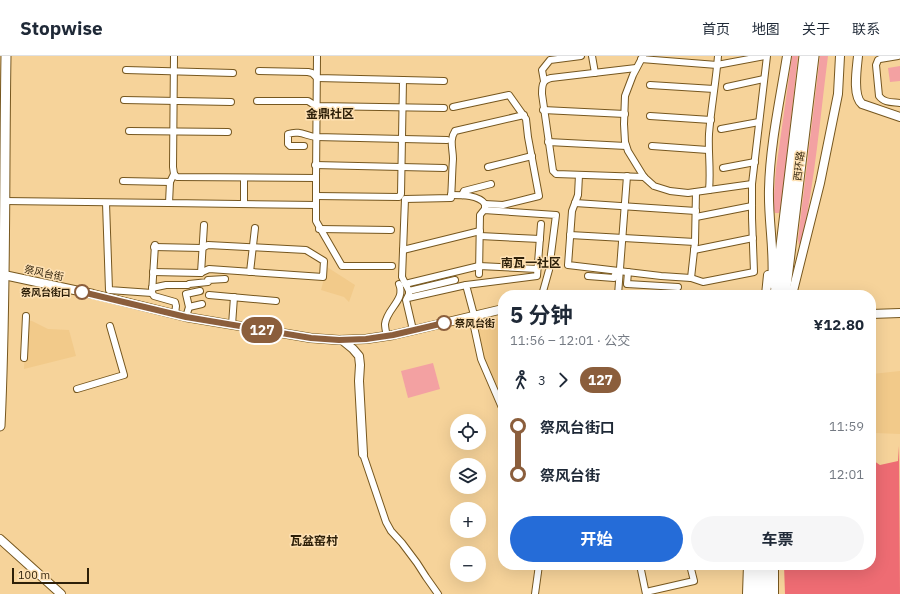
<!DOCTYPE html>
<html lang="zh">
<meta charset="utf-8">
<style>
:root{--surface:#fff;--page:#f6f6f7;--text:#1f2937;--muted:#747a83;--line:#e0e1e3;--accent:#256cd8}
body{margin:0;font-family:"IBM Plex Sans","Noto Sans SC",sans-serif;background:var(--page);color:var(--text);height:100vh;display:flex;flex-direction:column;font-size:15px;white-space:nowrap}
*{box-sizing:border-box;margin:0}
p{font-size:13px;color:var(--muted)}
.icon{flex:none;width:22px;height:22px;fill:none;stroke:currentColor;stroke-width:2;stroke-linecap:round;stroke-linejoin:round}
.map{position:relative;flex:1;overflow:hidden}
.panel{position:absolute;left:498px;top:234px;width:378px;height:280px;display:flex;flex-direction:column;background:var(--surface);border-radius:16px;box-shadow:0 4px 16px #0002}
.panel>*{flex:none}
.badge{padding:0 8px;border-radius:13px;font-size:14px;line-height:26px}
.fabs{position:absolute;left:450px;top:358px;display:grid;gap:8px}
.fabs a{display:grid;place-items:center;width:36px;height:36px;border-radius:50%;background:var(--surface);box-shadow:0 4px 16px #0002;font-size:20px}
.scale{position:absolute;left:12px;bottom:10px;width:77px;box-sizing:border-box;padding-left:4px;border:2px solid #2d1f08;border-top:0;font-size:11px;line-height:14px;white-space:nowrap;color:#2d1f08;-webkit-text-stroke:3px #fee1b4;paint-order:stroke}
.map>.badge{position:absolute;translate:-50% -50%;box-shadow:0 0 0 2px #fff}
.legs{display:flex;align-items:center;gap:6px;height:44px;padding:0 12px;font-size:13px}
.legs p{margin-inline-start:auto}
.head{display:flex;align-items:center;justify-content:space-between;height:68px;padding:0 12px}
h1{font-size:22px;font-weight:700;line-height:30px}
.primary-button{display:flex;gap:8px;margin-top:auto;padding:8px 12px}
.primary-button a{flex:1;height:46px;border-radius:24px;background:var(--accent);color:#fff;font-size:16px;font-weight:700;line-height:46px;text-align:center}
.primary-button a+a{background:var(--page);color:var(--text)}
ul{padding:0 12px;list-style:none}
li{display:flex;align-items:center;gap:14px;height:48px;font-size:15px}
li i{display:grid;place-items:center;width:6px;height:100%;margin:0 5px;background:currentColor}
li i::after{content:'';width:10px;height:10px;margin:-5px;border:3px solid;border-radius:50%;background:var(--surface)}
li p{margin-inline-start:auto}
li:first-child i{background:linear-gradient(#0000 50%,currentColor 0)}
li:last-child i{background:linear-gradient(currentColor 50%,#0000 0)}
header{display:flex;align-items:center;gap:24px;box-sizing:border-box;height:56px;padding:0 20px;background:var(--surface);border-bottom:1px solid var(--line)}
header strong{font-size:19px}
nav{display:flex;gap:22px;margin-inline-start:auto;font-size:14px}
.map>svg:first-child{display:block}
.built{fill:#f2ca8a}
.green{fill:#f3a1a2}
.forest{fill:#ee6c73}
.lines{fill:none;stroke-linecap:round;stroke-linejoin:round}
.street-casing{stroke:#76571f;stroke-width:8}
.secondary-casing{stroke:#76571f;stroke-width:10}
.primary-casing{stroke:#76571f;stroke-width:11}
.highway-casing{stroke:#76571f;stroke-width:13}
.street{stroke:#fff;stroke-width:6}
.secondary{stroke:#fff;stroke-width:8}
.primary{stroke:#fff;stroke-width:9}
.highway{stroke:#fff;stroke-width:11}
.line-1-casing{stroke:#fff;stroke-width:9}
.line-1{stroke:#8b5e3c;stroke-width:6}
.stop-1-dot{fill:#fff;stroke:#8b5e3c;stroke-width:2}
.labels{text-anchor:middle;dominant-baseline:central;stroke-width:3;stroke-linejoin:round;paint-order:stroke}
.street-label{font-size:10px;fill:#2d1f08;stroke:#fee1b4}
.stop-label{font-size:10px;font-weight:bold;fill:#2d1f08;stroke:#fee1b4;text-anchor:end}
.quarter-label{font-size:12px;font-weight:bold;fill:#2d1f08;stroke:#fee1b4}
</style>
<header>
<strong>Stopwise</strong>
<nav><a>首页</a><a>地图</a><a>关于</a><a>联系</a></nav>
</header>
<div class="map">
<svg width="900" height="538" viewBox="0 0 900 538">
<rect width="100%" height="100%" fill="#f6d39a"/>
<g class="built">
<polygon points="327,211 355,229 349,246 344,241 321,234"/>
<polygon points="503,262 503,348 492,320 483,307 475,264"/>
<polygon points="26,264 32,265 48,273 69,274 76,300 24,313"/>
<polygon points="900,315 900,378 875,377 872,318"/>
</g>
<g class="green">
<polygon points="792,0 798,0 781,152 779,157 775,157 773,151 776,113"/>
<path d="M 820,0 L 828,0 C 820,62 815,124 802,185 L 799,189 L 798,183 Z"/>
<polygon points="900,10 900,25 890,26 888,12"/>
<polygon points="433,307 440,333 408,342 401,315"/>
</g>
<polygon class="forest" points="899,390 900,538 785,538 784,509 871,509 871,403 880,409 898,405"/>
<g class="lines">
<defs>
<g id="street">
<polyline points="174,0 173,111 174,118 177,121 316,122 317,0"/>
<polyline points="592,0 595,17"/>
<polyline points="643,0 633,19 625,40 624,68 625,86 628,95 644,121 654,130 670,135 688,137 752,128"/>
<path d="M 898,0 L 880,3 L 878,4 L 876,9 L 879,40 C 884,47 892,46 900,47"/>
<polyline points="641,3 717,9 765,0"/>
<path d="M 636,12 L 551,22 C 542,24 542,30 542,38 L 553,115 L 556,118 L 644,121"/>
<polyline points="126,14 233,17"/>
<polyline points="259,15 308,16 312,17 317,22 403,24 401,138 399,141 316,140"/>
<polyline points="403,24 444,25"/>
<polyline points="544,25 542,14 550,4 581,0"/>
<polyline points="650,29 714,33"/>
<polyline points="727,31 764,23"/>
<polyline points="124,44 231,46"/>
<polyline points="257,45 308,45 316,50 444,52"/>
<polyline points="453,51 509,39 526,63 528,81 539,140 503,149 485,148 485,154"/>
<polyline points="543,54 625,58"/>
<polyline points="650,60 711,64"/>
<polyline points="721,73 759,66"/>
<polyline points="129,75 228,76"/>
<polyline points="548,86 626,90"/>
<path d="M 304,90 L 290,90 L 288,88 L 288,78 C 300,74 306,80 316,81 L 447,84"/>
<polyline points="652,90 708,94"/>
<polyline points="315,109 444,112"/>
<polyline points="488,111 532,100"/>
<polyline points="723,112 755,106"/>
<polyline points="174,118 170,126 169,147 316,149"/>
<polyline points="579,119 578,139 572,155 568,209 661,220 691,222 703,226 754,216 752,162 752,128 767,0"/>
<polyline points="316,122 316,165 342,210 392,210"/>
<polyline points="123,125 170,126"/>
<path d="M 709,134 C 711,115 708,97 709,78 C 711,52 716,26 718,0"/>
<path d="M 451,139 C 462,139 479,139 485,148"/>
<polyline points="462,139 464,135 491,128"/>
<polyline points="4,145 169,147"/>
<polyline points="106,147 109,234 152,237"/>
<polyline points="575,147 696,155"/>
<polyline points="244,148 244,122"/>
<polyline points="696,161 752,150"/>
<polyline points="319,173 391,174"/>
<polyline points="570,179 695,186"/>
<polyline points="480,180 540,183"/>
<polyline points="155,189 152,237 154,240 175,246 176,250 175,258"/>
<polyline points="403,194 480,175"/>
<polyline points="694,194 753,182"/>
<polyline points="153,216 200,217 209,213 323,221 324,205 306,194 208,189 202,192 154,191"/>
<polyline points="250,216 255,172"/>
<polyline points="628,216 627,228 678,231"/>
<polyline points="201,217 204,169"/>
<polyline points="479,218 480,159 484,154 556,159 549,214 542,239"/>
<polyline points="588,220 614,222 616,215"/>
<polyline points="691,222 695,186 696,136"/>
<polyline points="405,228 479,210 537,213"/>
<polyline points="152,232 166,229 188,229 189,228 208,226 208,224 225,223"/>
<polyline points="409,235 455,224"/>
<polyline points="209,239 276,245"/>
<polyline points="618,239 627,120"/>
<polyline points="408,242 466,229"/>
<polyline points="189,251 202,248"/>
<polyline points="186,261 189,251 186,238 200,235"/>
<polyline points="232,269 234,241"/>
<path d="M 413,274 L 406,244 L 409,238 L 409,235 L 402,221 L 405,143 L 451,142 C 452,129 452,116 453,103 C 453,93 449,84 455,75 L 524,59"/>
<path d="M 387,280 C 386,276 385,272 385,268 C 387,252 406,244 399,228"/>
<polyline points="24,302 26,260"/>
<polyline points="77,333 124,319 110,270"/>
<polyline points="503,354 481,303 473,266 474,259 466,229 537,220 541,168"/>
<polyline points="363,398 386,466 391,475 402,487 417,507 426,521 438,538"/>
<polyline points="640,509 646,538"/>
<polyline points="646,536 694,525 690,509"/>
<polyline points="535,538 539,509"/>
</g>
<g id="secondary">
<path d="M 858,0 C 857,12 852,40 862,48 L 900,61"/>
<polyline points="4,219 93,238 186,261 311,282 339,284 366,283 393,279 503,253"/>
<path d="M 772,228 C 775,196 768,165 769,133 C 770,89 780,44 787,0"/>
<polyline points="766,239 768,219"/>
<polyline points="792,239 820,127 838,38 840,0"/>
<polyline points="871,258 900,257"/>
<polyline points="342,284 353,293 359,300 360,309 359,325 363,398"/>
<polyline points="0,483 61,538"/>
<polyline points="747,538 748,509"/>
<polyline points="774,538 774,509"/>
</g>
<path id="primary" d="M 0,370 C 6,246 4,123 6,0"/>
<g id="highway">
<polyline points="776,239 805,0"/>
<polyline points="784,239 813,0"/>
<polyline points="755,538 756,509"/>
<polyline points="765,538 766,509"/>
</g>
</defs>
<use href="#street" class="street-casing"/>
<use href="#secondary" class="secondary-casing"/>
<use href="#primary" class="primary-casing"/>
<use href="#highway" class="highway-casing"/>
<use href="#street" class="street"/>
<use href="#secondary" class="secondary"/>
<use href="#primary" class="primary"/>
<use href="#highway" class="highway"/>
</g>
<g class="lines">
<defs>
<polyline id="line-1" points="82,236 186,261 311,282 339,284 366,283 393,279 444,267"/>
</defs>
<use href="#line-1" class="line-1-casing"/>
<use href="#line-1" class="line-1"/>
</g>
<g class="stop-1-dot">
<circle cx="82" cy="236" r="7"/>
<circle cx="444" cy="267" r="7"/>
</g>
<g class="labels">
<g class="street-label">
<text transform="translate(799 110) rotate(-83)">西环路</text>
<text transform="translate(44 217) rotate(12)">祭风台街</text>
</g>
<g class="stop-label">
<text x="71" y="236">祭风台街口</text>
<text x="455" y="267" text-anchor="start">祭风台街</text>
</g>
<g class="quarter-label">
<text x="330" y="57">金鼎社区</text>
<text x="531" y="206">南瓦一社区</text>
<text x="314" y="484">瓦盆窑村</text>
</g>
</g>
</svg>
<div class="fabs">
<a><svg class="icon" aria-label="locate" viewBox="0 0 24 24"><circle cx="12" cy="12" r="6"/><path d="M12 2v4M12 18v4M2 12h4M18 12h4"/></svg></a>
<a><svg class="icon" aria-label="layers" viewBox="0 0 24 24"><path d="M12 4l9 5-9 5-9-5zM3 14l9 5 9-5"/></svg></a>
<a>+</a>
<a>−</a>
</div>
<div class="scale">100 m</div>
<b class="badge" style="left:262px;top:274px;background:#8b5e3c;color:#fff">127</b>
<section class="panel">
<div class="head"><div><h1>5 分钟</h1><p>11:56 – 12:01 · 公交</p></div><b>¥12.80</b></div>
<div class="legs"><svg class="icon" aria-label="walk" viewBox="0 0 24 24"><circle cx="13" cy="4" r="2"/><path d="M13 8l-2 6 4 7M11 14l-3 7M7 12l3-4h3l4 4"/></svg>3<svg class="icon" aria-label="forward" viewBox="0 0 24 24"><path d="M9 5l7 7-7 7"/></svg><b class="badge" style="background:#8b5e3c;color:#fff">127</b></div>
<ul>
<li><i style="color:#8b5e3c"></i><b>祭风台街口</b><p>11:59</p></li>
<li><i style="color:#8b5e3c"></i><b>祭风台街</b><p>12:01</p></li>
</ul>
<div class="primary-button"><a>开始</a><a>车票</a></div>
</section>
</div>
